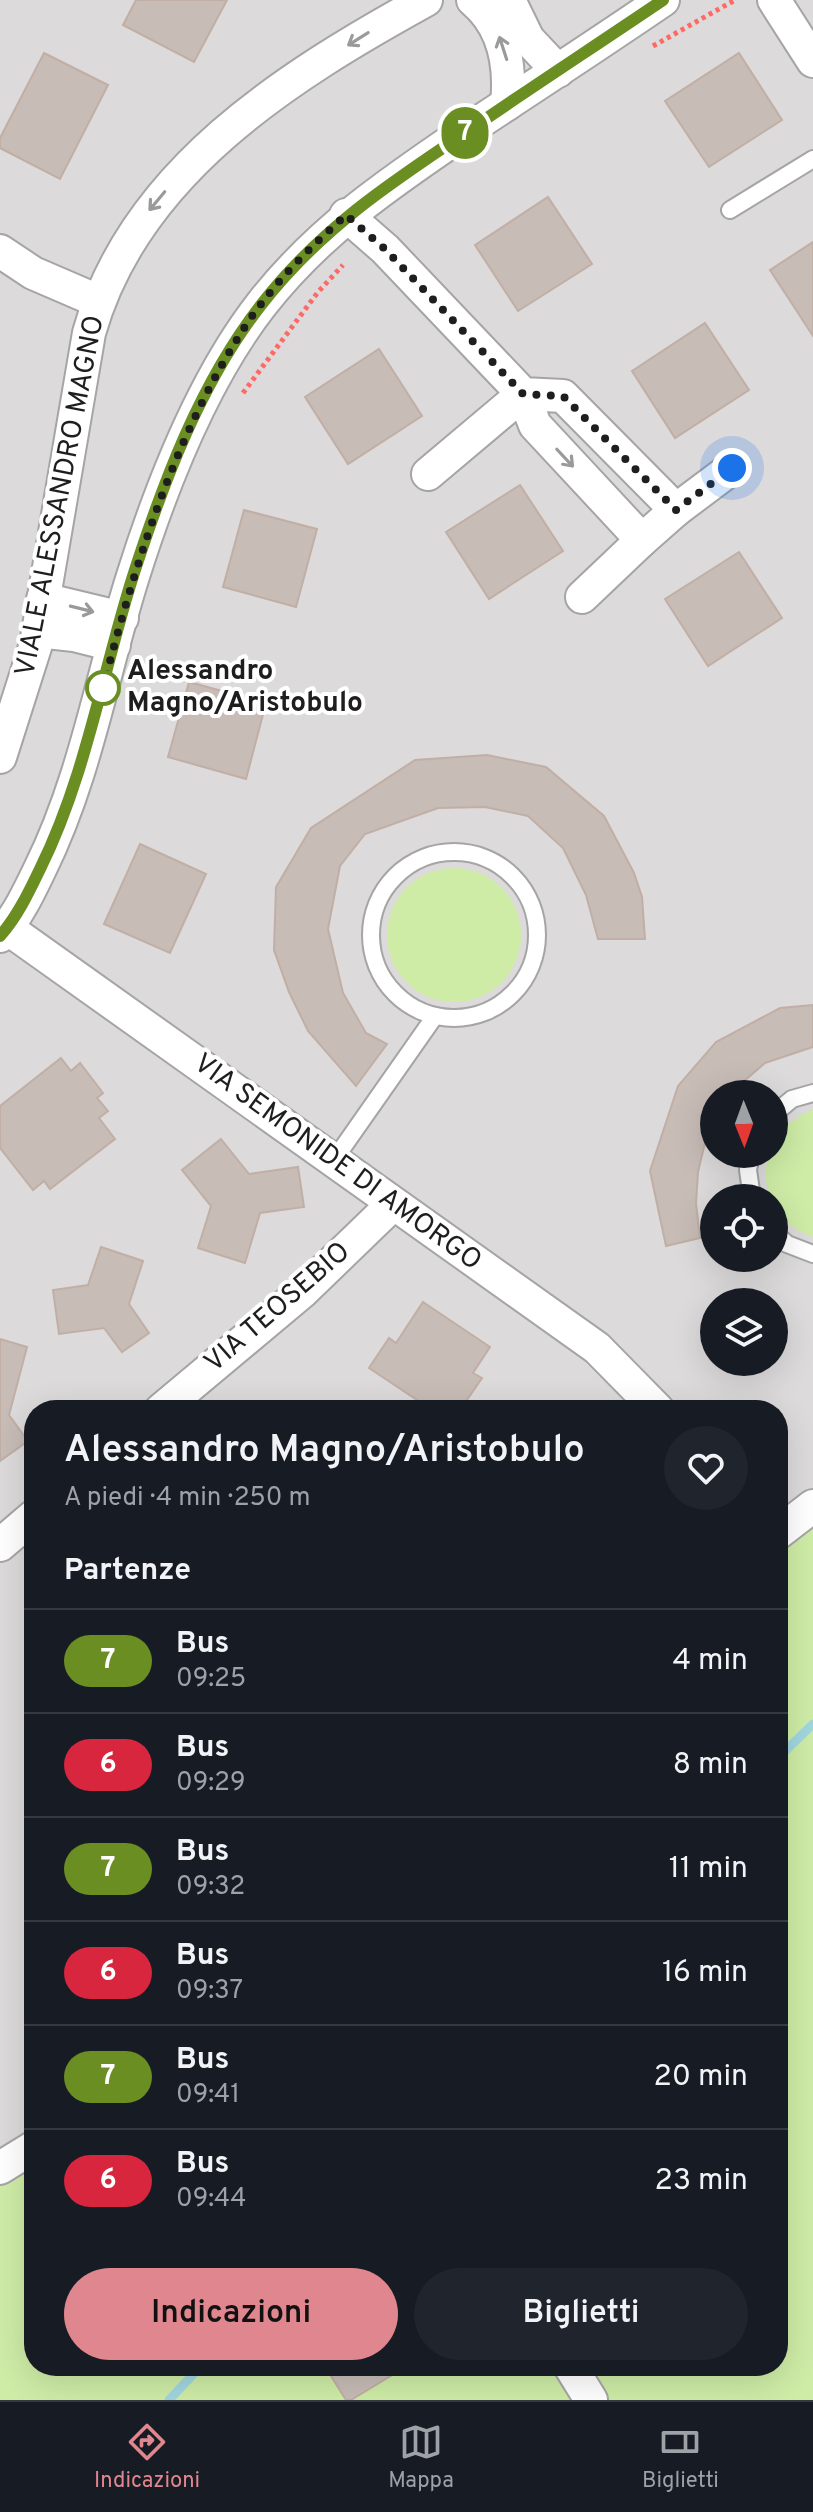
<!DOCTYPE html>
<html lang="it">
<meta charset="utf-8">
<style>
:root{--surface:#171b24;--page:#20242c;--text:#f1f3f6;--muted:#9ea1a6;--line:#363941;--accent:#e0868e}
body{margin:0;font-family:Overpass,sans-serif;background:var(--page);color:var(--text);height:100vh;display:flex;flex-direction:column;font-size:30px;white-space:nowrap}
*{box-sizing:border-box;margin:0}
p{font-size:26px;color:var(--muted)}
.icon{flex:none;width:44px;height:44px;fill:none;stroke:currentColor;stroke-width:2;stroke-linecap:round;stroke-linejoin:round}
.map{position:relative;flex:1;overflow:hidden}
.sheet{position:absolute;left:24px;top:1400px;width:764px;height:976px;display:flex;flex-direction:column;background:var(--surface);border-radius:32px;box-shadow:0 8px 32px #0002}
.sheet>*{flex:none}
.badge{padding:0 16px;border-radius:26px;font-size:28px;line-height:52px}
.needle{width:52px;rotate:179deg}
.buttons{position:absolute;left:700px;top:1080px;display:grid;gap:16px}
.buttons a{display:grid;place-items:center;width:88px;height:88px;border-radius:50%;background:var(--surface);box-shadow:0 8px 32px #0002;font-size:40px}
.you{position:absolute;width:40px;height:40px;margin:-20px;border:6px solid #fff;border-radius:50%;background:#1a73e8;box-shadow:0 0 0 12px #1a73e833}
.map>.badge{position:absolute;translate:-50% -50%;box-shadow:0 0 0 4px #fff}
h2{padding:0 40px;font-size:30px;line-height:72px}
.round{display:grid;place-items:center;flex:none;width:84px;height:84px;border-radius:42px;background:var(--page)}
.headline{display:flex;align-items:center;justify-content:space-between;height:136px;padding:0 40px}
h1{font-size:38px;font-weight:600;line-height:60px}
.primary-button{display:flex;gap:16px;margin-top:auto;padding:16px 40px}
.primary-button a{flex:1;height:92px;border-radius:48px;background:var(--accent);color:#111;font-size:32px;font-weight:600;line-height:92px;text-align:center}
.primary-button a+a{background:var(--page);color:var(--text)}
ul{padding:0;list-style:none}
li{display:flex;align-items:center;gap:24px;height:104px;padding:0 40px;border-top:2px solid var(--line)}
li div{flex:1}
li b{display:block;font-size:30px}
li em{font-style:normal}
li .badge{min-width:88px;font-weight:700;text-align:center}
.dock{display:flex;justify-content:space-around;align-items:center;height:112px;border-top:2px solid var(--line);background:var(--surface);font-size:22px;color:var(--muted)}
.dock a{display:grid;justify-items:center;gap:4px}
.dock .active{color:var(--accent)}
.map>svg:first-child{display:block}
.residential{fill:#dcdadb;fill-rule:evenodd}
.grass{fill:#ceeca6}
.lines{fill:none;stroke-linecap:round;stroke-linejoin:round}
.stream{stroke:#a1d6df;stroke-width:9}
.building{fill:#c7bcb6;stroke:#c1afa5;stroke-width:2}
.lane-casing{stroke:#a5a5a5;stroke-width:20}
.street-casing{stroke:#a5a5a5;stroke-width:36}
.path{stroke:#ff6864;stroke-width:5;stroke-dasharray:4 4;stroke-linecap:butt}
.lane{stroke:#fff;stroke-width:16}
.street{stroke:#fff;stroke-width:32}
.oneway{stroke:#9a9a9a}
.line-casing{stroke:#fff;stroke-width:18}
.line{stroke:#6b8e23;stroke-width:12}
.walk{stroke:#1e1e1e;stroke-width:8;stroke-dasharray:0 14.4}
.stop-dot{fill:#fff;stroke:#6b8e23;stroke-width:4}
.labels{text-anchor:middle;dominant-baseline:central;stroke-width:8;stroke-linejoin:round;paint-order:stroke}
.street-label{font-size:28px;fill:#1e1e1e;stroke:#fff}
.stop-label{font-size:28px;font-weight:bold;fill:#1e1e1e;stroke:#fff;text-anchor:start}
</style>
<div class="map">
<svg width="813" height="2400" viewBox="0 0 813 2400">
<rect width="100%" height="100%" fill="#efeae3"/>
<path class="residential" d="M 0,0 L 813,0 L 813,2400 L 0,2400 ZM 714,1094 L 774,1094 L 774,1154 L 714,1154 ZM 714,1198 L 774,1198 L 774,1258 L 714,1258 ZM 714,1302 L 774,1302 L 774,1362 L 714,1362 ZM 34,1410 L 778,1410 L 778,2366 L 34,2366 Z"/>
<g class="grass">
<circle cx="454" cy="935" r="67"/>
<path d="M 813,1109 L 813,1237 C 795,1230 775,1218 774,1198 L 770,1197 L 765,1176 L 768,1154 L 774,1154 C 774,1130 793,1119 813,1109 Z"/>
<polygon points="813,1506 813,2400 0,2400 0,2168 34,2147 34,2366 778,2366 778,1533"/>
</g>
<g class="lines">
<g class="stream">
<polyline points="778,1758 813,1724"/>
<polyline points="169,2400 201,2366"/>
</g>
</g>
<g class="building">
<polygon points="136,0 227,0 194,62 123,25"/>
<polygon points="44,53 108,85 60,179 0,148 0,138"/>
<polygon points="739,53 782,120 709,167 665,101"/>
<polygon points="548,197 592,264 518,311 475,245"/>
<polygon points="813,242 813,336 770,270"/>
<polygon points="705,323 749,390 675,438 632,371"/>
<polygon points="379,349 422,416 348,464 305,397"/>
<polygon points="520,485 563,551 489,599 446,532"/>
<polygon points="244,510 317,529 296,607 223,587"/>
<polygon points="739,552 782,618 708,666 665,599"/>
<polygon points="189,682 266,703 246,779 168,757"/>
<polygon points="487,755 546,767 604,816 634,873 642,897 645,939 598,939 586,895 563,848 528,816 485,807 438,808 365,834 340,866 328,929 343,993 366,1033 387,1044 356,1086 308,1031 289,992 274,950 276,887 311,828 415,760"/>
<polygon points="140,844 206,874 170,953 104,924"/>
<polygon points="813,1005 813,1047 765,1063 729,1094 714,1094 714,1120 708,1130 698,1172 696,1203 700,1238 666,1246 650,1171 678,1086 716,1042 780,1008"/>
<polygon points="61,1058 71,1071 80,1063 103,1093 97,1098 108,1111 99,1118 115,1139 50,1189 44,1181 33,1190 0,1148 0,1106"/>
<polygon points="221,1139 249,1174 298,1167 304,1207 260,1213 245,1263 198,1248 211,1206 182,1170"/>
<polygon points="101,1247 143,1261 129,1304 149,1333 122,1352 104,1328 59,1334 53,1290 88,1285"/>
<polygon points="423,1302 490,1347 473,1373 482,1378 460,1410 432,1410 369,1368 389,1338 396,1343"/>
<polygon points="0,1339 27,1347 9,1415 28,1441 0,1461"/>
<polygon points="347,2366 407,2366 351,2400 346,2400 331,2376"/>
</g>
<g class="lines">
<defs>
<g id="lane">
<polyline points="730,210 813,159"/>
<circle cx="454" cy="935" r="83"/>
<polyline points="774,1114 792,1099 813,1093"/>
<polyline points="751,1154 748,1170 752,1198"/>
<polyline points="334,1160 435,1016"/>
<polyline points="774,1232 787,1244 813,1254"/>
</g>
<g id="street">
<path d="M 473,0 C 504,26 511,65 507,104"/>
<polyline points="509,0 528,39 558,71"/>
<polyline points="774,0 813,61"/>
<polyline points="346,215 385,249 523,394 535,425 642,540 676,510 563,396 523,394 428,474"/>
<polyline points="0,251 33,273 98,301"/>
<polyline points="676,510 732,468"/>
<polyline points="582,597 642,540"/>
<polyline points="43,599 122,618"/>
<polyline points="38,631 74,635 114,645"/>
<path d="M 0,757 L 36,644 L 89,333 C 134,172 288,76 426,0"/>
<polyline points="7,928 597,1348 658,1410"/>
<path d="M 0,936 C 17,917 29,892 40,869 C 86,776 102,674 133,576 C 162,484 202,381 261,305 C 320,229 394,180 472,127 C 536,85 600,43 663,0"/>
<polyline points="161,1410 302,1292 393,1204"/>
<polyline points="778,1533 813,1506"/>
<polyline points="0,1545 34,1516"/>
<polyline points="0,2168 34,2147"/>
<polyline points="570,2366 591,2400"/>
</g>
</defs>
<use href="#lane" class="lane-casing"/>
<use href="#street" class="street-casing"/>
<g class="path">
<polyline points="653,46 735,0"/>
<polyline points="243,393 318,292 343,265"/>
</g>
<use href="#lane" class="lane"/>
<use href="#street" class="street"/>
</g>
<defs><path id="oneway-shaft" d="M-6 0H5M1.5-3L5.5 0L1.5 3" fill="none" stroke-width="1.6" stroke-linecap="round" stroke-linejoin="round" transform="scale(2)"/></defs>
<g class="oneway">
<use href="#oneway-shaft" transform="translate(358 39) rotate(148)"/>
<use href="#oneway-shaft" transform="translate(503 48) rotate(-108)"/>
<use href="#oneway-shaft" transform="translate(157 201) rotate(130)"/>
<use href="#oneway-shaft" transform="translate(565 458) rotate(47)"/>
<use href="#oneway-shaft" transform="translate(82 609) rotate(14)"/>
</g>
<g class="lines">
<defs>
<path id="line" d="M 0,936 C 17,917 29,892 40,869 C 86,776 102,674 133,576 C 163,483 200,383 261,305 C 320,229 390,183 468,131 C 532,87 598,44 663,0"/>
</defs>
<use href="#line" class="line-casing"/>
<use href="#line" class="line"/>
<path class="walk" d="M 103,688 L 101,695 C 134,569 171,444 241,333 C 268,289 308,249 346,215 L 385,249 L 523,394 L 563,396 L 676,510 L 732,468"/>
</g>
<circle class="stop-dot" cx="103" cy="688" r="16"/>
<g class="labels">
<g class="street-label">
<text transform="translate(61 496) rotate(-79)">VIALE ALESSANDRO MAGNO</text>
<text transform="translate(337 1163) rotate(36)">VIA SEMONIDE DI AMORGO</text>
<text transform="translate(278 1308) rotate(-41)">VIA TEOSEBIO</text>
</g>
<g class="stop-label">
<text x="127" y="672">Alessandro<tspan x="127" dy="32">Magno/Aristobulo</tspan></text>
</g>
</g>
</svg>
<div class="buttons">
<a><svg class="needle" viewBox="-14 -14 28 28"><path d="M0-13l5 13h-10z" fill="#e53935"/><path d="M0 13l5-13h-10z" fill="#9ea1a6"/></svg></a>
<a><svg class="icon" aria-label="locate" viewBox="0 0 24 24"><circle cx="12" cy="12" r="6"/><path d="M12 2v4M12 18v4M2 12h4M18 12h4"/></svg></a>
<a><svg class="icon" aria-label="layers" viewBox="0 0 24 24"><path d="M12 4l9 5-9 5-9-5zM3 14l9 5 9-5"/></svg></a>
</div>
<div class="you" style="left:732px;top:468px"></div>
<b class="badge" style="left:465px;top:133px;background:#6b8e23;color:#fff">7</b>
<section class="sheet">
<div class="headline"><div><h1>Alessandro Magno/Aristobulo</h1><p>A piedi · 4 min · 250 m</p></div><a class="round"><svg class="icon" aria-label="heart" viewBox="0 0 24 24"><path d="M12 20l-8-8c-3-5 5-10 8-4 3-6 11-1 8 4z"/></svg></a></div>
<h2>Partenze</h2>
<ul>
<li><span class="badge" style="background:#6b8e23;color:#fff">7</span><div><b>Bus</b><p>09:25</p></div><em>4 min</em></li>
<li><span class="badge" style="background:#d7263d;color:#fff">6</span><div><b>Bus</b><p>09:29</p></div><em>8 min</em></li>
<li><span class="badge" style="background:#6b8e23;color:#fff">7</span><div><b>Bus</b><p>09:32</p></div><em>11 min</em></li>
<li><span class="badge" style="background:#d7263d;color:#fff">6</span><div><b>Bus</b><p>09:37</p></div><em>16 min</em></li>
<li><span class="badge" style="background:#6b8e23;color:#fff">7</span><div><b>Bus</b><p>09:41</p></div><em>20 min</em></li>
<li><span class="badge" style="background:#d7263d;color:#fff">6</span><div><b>Bus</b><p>09:44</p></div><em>23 min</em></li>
</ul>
<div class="primary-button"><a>Indicazioni</a><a>Biglietti</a></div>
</section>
</div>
<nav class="dock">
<a class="active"><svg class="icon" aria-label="directions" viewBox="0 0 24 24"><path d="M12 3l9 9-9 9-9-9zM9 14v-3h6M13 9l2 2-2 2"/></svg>Indicazioni</a>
<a><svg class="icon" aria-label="map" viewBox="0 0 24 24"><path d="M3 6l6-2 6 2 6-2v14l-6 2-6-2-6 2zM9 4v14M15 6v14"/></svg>Mappa</a>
<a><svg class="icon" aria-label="tickets" viewBox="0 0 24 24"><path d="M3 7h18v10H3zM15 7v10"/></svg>Biglietti</a>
</nav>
